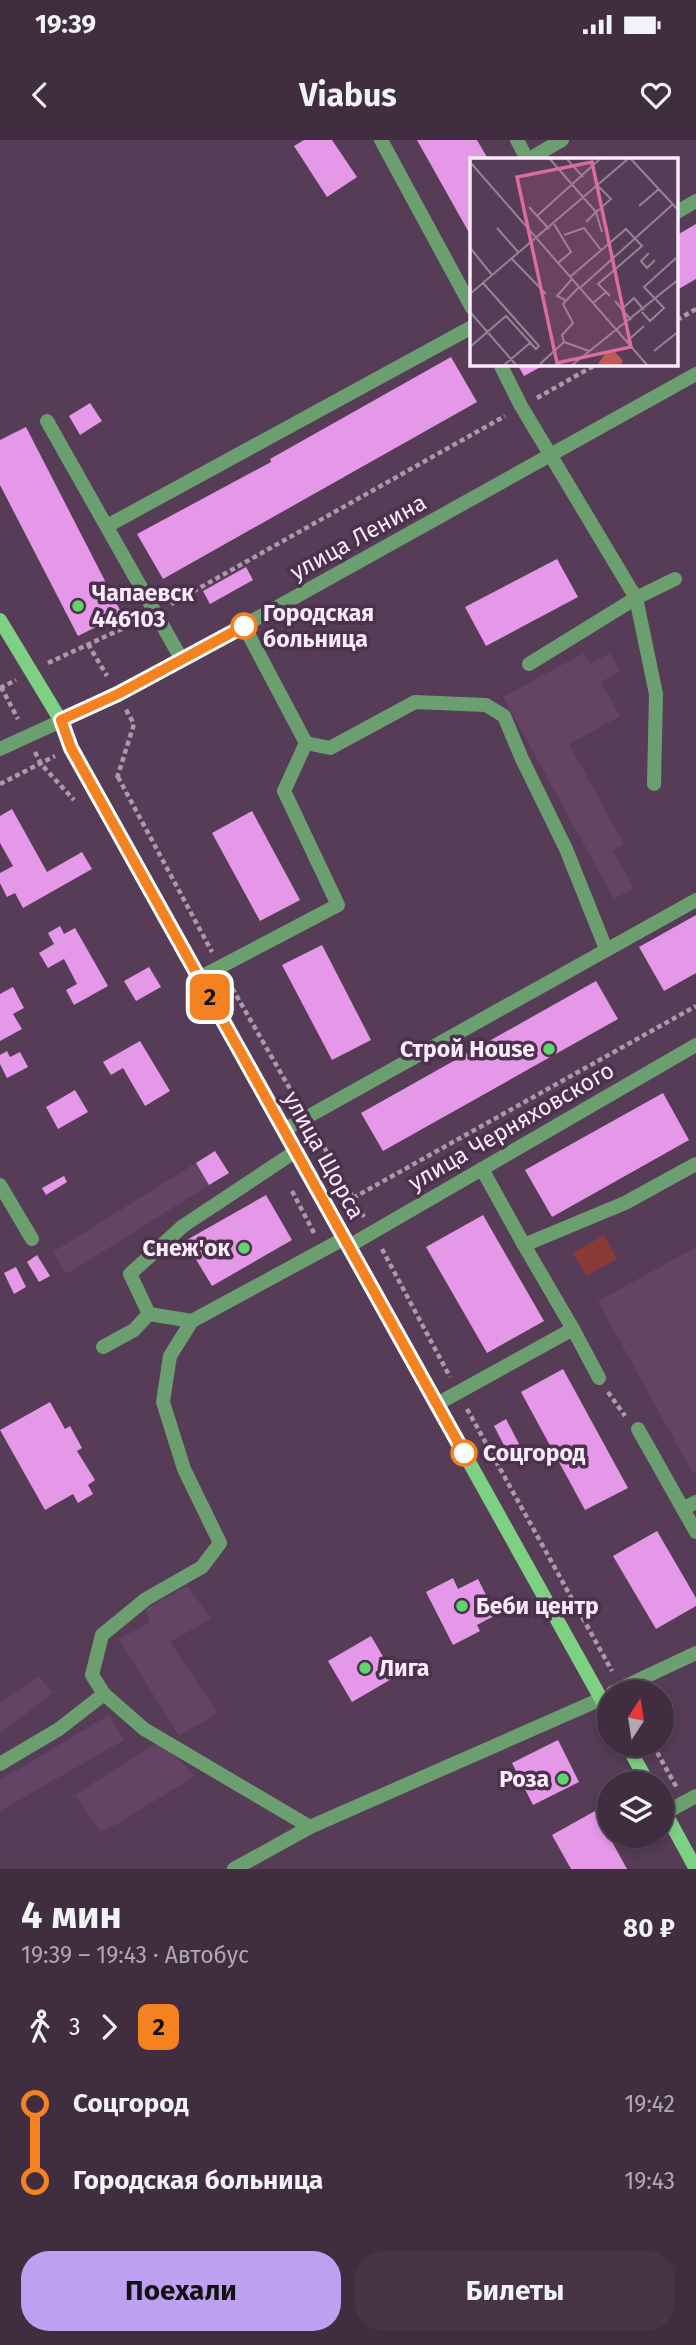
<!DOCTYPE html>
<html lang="ru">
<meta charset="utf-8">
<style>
:root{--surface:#402d40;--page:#473547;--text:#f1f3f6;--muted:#aea8b1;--line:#594959;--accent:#bca0f2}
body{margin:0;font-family:"Fira Sans",sans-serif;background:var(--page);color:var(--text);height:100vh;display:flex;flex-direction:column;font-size:26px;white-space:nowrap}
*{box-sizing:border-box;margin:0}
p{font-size:23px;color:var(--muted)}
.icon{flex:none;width:38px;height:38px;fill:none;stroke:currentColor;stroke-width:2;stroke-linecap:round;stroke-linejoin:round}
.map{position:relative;height:1729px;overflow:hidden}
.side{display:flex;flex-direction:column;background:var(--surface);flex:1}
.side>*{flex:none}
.badge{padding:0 14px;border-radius:10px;font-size:24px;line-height:46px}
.needle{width:46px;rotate:12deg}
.fabs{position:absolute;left:597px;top:1540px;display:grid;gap:14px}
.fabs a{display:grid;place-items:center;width:77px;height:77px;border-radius:50%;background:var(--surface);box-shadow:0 4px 10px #0003,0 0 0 2px var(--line);font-size:35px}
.map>.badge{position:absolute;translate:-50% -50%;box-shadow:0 0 0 4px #fff}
.legs{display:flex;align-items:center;gap:10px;height:77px;padding:0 21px;font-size:23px}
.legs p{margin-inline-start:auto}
.summary{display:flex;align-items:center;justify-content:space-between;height:119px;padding:0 21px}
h1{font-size:38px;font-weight:700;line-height:52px}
.primary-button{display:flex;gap:14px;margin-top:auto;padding:14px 21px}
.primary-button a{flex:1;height:80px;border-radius:28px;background:var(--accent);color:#111;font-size:28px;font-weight:700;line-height:80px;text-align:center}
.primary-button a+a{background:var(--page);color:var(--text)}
ul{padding:0 21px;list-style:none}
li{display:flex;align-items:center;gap:24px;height:77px;font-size:26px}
li i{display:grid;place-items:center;width:10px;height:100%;margin:0 9px;background:currentColor}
li i::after{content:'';width:18px;height:18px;margin:-9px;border:5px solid;border-radius:50%;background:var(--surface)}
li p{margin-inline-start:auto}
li:first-child i{background:linear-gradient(#0000 50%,currentColor 0)}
li:last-child i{background:linear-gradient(currentColor 50%,#0000 0)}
.status{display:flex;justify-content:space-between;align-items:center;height:49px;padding:0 35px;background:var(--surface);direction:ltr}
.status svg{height:19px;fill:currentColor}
header{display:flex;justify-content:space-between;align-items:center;height:91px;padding:0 21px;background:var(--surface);font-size:32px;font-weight:700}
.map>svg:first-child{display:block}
.built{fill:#634464}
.green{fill:#873a36}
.building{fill:#e598e8}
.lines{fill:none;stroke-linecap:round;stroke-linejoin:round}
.path{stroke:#ad98ad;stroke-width:4.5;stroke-dasharray:5 3.5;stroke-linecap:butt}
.service{stroke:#6c9f6f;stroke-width:14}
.minor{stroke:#6c9f6f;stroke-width:14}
.tertiary{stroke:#6c9f6f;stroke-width:14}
.secondary{stroke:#7ed083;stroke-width:14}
.line-1-casing{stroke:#fff;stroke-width:16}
.line-1{stroke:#f58220;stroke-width:10}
.poi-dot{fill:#5fd56b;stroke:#4b314b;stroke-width:2.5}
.stop-1-dot{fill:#fff;stroke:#f58220;stroke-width:3.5}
.labels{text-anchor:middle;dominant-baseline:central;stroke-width:7;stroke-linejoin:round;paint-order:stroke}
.street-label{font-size:23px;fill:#fdecfd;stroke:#4b314b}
.poi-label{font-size:23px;font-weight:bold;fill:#fdecfd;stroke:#4b314b;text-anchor:start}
.stop-label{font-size:23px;font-weight:bold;fill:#fdecfd;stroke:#4b314b;text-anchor:start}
.inset-road{fill:none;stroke:#998299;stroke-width:2}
.view{fill:#da6d9c;fill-opacity:0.15;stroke:#da6d9c;stroke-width:3.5}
.inset-edge{fill:none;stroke:#fdecfd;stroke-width:3.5}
</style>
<div class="status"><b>19:39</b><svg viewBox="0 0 49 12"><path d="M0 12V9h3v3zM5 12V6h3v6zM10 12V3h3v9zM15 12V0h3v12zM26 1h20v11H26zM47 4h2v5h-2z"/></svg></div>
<header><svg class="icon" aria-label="back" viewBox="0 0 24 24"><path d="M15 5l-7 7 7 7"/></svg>Viabus<svg class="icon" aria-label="heart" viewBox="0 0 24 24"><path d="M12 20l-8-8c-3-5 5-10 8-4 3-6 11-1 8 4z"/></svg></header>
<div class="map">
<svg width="696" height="1729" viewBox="0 0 696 1729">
<rect width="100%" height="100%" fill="#563c56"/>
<g class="built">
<polygon points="584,513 590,524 610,513 620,531 601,542 620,576 569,604 624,704 613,711 634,748 614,759 503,557"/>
<polygon points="196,1023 209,1045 67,1134 53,1112"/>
<polygon points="696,1107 696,1332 693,1334 598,1161"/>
<polygon points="187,1445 211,1479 170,1502 218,1573 179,1596 119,1499 150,1482 145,1470"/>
<polygon points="39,1537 53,1553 0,1593 0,1563"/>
<polygon points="109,1575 124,1600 0,1671 0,1640"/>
<polygon points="163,1604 195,1636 117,1684 100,1691 75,1655 153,1605"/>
</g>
<polygon class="green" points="604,1095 617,1119 586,1136 573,1113"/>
<g class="building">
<polygon points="304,0 332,0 357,37 327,57 294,6"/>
<polygon points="417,0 477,0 488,19 472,19 472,98"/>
<polygon points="696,84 696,139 677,150 677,95"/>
<polygon points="451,217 477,262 163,439 137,394 271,322 270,319"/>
<polygon points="517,224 546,224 524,236"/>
<polygon points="90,263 102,281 80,295 69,276"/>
<polygon points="26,287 122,474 78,496 0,345 0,300"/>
<polygon points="557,419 578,457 486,506 465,467"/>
<polygon points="246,427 253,440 210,464 203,451"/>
<polygon points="12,669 47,732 82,712 92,729 23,768 15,753 7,757 0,743 0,733 13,726 0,703 0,676"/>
<polygon points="252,671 300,760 260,781 212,693"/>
<polygon points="696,775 696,833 664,851 639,807"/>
<polygon points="60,786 64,794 75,788 108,846 74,865 66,850 77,844 64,819 48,828 39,813 54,804 48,793"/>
<polygon points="322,805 371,900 332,920 282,825"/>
<polygon points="149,827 161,847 136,861 124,841"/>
<polygon points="596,841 618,879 383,1011 361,973"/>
<polygon points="13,847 24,868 13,874 22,889 0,901 0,854"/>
<polygon points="140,901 170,951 145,966 123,928 111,935 103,922"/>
<polygon points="7,911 10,917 20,912 28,927 7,938 0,924 0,915"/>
<polygon points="75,950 88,972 58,989 46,967"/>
<polygon points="663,953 689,1000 552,1077 525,1030"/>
<polygon points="215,1011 229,1033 209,1045 196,1023"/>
<polygon points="64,1036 67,1042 46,1055 42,1048"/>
<polygon points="266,1055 292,1100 212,1146 185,1101"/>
<polygon points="483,1075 544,1181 487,1213 426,1107"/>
<polygon points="37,1115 50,1136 39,1142 27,1122"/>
<polygon points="16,1127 26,1147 14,1154 4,1133"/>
<polygon points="563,1229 628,1348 585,1370 521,1252"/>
<polygon points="50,1262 65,1289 70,1286 82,1308 77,1311 95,1340 88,1345 93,1354 78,1363 73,1354 45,1370 0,1290"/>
<polygon points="506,1279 519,1304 507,1311 494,1286"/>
<polygon points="657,1391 696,1458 696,1466 656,1489 613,1416"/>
<polygon points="453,1438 458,1449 478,1439 496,1475 477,1485 480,1491 453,1505 426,1452"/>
<polygon points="371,1496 395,1537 352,1562 328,1521"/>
<polygon points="558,1600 579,1642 533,1665 512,1623"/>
<polygon points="595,1671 627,1729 571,1729 552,1695"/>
</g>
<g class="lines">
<g class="path">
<polyline points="677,180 696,169"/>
<polyline points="537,258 597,224"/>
<polyline points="171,464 505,276"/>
<polyline points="88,504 107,536"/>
<polyline points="48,523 139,481"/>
<polyline points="1,547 18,579"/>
<polyline points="0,548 16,540"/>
<polyline points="35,612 41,624 74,660"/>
<polyline points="118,637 212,812"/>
<polyline points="117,638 134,584 125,568"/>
<polyline points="0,644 55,616"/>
<polyline points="228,841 297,961"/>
<polyline points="316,993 364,1077"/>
<polyline points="292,1051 314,1093"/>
<polyline points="353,1058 696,866"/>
<polyline points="382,1109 450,1237"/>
<polyline points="608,1252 625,1276"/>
<polyline points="467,1269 612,1531"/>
<polyline points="653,1605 677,1648"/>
</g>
<g class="service">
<polyline points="517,0 527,19"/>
<polyline points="529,19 562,0"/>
<polyline points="677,72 696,61"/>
<polyline points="47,281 182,520"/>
<polyline points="107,386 472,187"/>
<polyline points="529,524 636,458 551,316"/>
<polyline points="306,603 330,608 415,562 486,565 504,576 522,619 566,709 606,809"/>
<polyline points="654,644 656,554 636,458 675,439"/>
<polyline points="199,838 338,765 284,651 306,603 244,486"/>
<polyline points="284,990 696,760"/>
<polyline points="482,1029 524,1105"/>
<polyline points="0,1045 32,1099"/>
<polyline points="192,1181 149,1174 130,1134 183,1086 296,1011"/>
<polyline points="573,1189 524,1105 625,1063 696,1024"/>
<polyline points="103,1207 134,1190 149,1174"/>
<polyline points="437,1264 573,1189 599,1238"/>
<polyline points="638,1289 696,1392"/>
<polyline points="683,1369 696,1362"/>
<polyline points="104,1554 92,1535 102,1495 146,1459 202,1427 220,1403 184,1329 163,1262 170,1216 192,1181 345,1098"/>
<polyline points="0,1624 59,1589 104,1554 144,1589 310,1687"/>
<polyline points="665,1673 696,1656"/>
<polyline points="234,1729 310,1687 601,1559"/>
</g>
<g class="minor">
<polyline points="381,0 472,168"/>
<polyline points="500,224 521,266 551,316"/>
<polyline points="0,609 61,581"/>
<polyline points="349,1106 696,905"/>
<polyline points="613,1552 696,1513"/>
</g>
<polyline class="tertiary" points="61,581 182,520 696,234"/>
<g class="secondary">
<polyline points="0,480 61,581 71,608 609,1573"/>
<polyline points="627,1605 648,1643"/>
<polyline points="662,1667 696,1729"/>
</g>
</g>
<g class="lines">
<defs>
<polyline id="line-1" points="244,486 118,554 61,580 71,608 464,1313"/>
</defs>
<use href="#line-1" class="line-1-casing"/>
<use href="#line-1" class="line-1"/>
</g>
<g class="poi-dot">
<circle cx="78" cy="466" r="7"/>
<circle cx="549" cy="909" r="7"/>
<circle cx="244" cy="1108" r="7"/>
<circle cx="462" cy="1466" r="7"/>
<circle cx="365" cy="1528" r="7"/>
<circle cx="563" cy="1639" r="7"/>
</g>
<g class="stop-1-dot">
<circle cx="244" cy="486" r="12"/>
<circle cx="464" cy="1313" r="12"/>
</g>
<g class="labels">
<g class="street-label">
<text transform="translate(358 397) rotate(-29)">улица Ленина</text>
<text transform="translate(511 986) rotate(-30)">улица Черняховского</text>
<text transform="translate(324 1015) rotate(61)">улица Щорса</text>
</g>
<g class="poi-label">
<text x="92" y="453">Чапаевск<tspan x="92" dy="26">446103</tspan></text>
<text x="535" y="909" text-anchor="end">Строй House</text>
<text x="230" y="1108" text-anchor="end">Снеж'ок</text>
<text x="476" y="1466">Беби центр</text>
<text x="379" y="1528">Лига</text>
<text x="549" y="1639" text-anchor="end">Роза</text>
</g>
<g class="stop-label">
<text x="263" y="473">Городская<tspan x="263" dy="26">больница</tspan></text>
<text x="483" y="1313">Соцгород</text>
</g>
</g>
<g transform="translate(470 18)">
<rect width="208" height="208" fill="#563c56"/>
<path d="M 145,194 L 153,203 L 150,208 L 128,206 L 135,196 Z" fill="#c25852"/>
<path class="inset-road" d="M 79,0 L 126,54 L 116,64M 96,0 L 113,19M 160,0 L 209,53M 0,4 L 178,208M 128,28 L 141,41 L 133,48M 169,48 L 189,31M 59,49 L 79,71M 130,51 L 126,54 L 132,74M 67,58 L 131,0M 84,66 L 101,94 L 88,105M 27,70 L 49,95M 94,77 L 114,70 L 131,92M 1,91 L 22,117M 179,95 L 171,103 L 177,110 L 185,102M 42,101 L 76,136M 100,119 L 156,71 L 172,88 L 128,126 L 136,134M 110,130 L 202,47M 0,136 L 159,0M 95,142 L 87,138 L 102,121M 145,143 L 161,162M 123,145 L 136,134 L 140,138M 152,151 L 164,140 L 174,152M 0,154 L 47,208M 172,154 L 180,163 L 194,150 L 174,129 L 206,100M 94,184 L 92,177 L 103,165 L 93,146 L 109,129M 156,184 L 174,168M 0,189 L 36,158 L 66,191 L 69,188 L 13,125M 184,193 L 209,173M 70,206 L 94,184 L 119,193M 33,208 L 60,185M 101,208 L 209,121"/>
<path class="view" d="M 122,4 L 161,189 L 87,205 L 47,19 Z"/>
<rect width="208" height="208" class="inset-edge"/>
</g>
</svg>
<div class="fabs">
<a><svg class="needle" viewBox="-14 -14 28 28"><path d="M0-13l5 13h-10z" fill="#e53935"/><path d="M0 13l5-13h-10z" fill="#aea8b1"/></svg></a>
<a><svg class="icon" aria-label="layers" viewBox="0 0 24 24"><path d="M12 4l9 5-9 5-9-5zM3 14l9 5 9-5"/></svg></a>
</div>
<b class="badge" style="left:210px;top:857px;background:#f58220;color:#111">2</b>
</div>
<section class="side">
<div class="summary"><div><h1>4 мин</h1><p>19:39 – 19:43 · Автобус</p></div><b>80 ₽</b></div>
<div class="legs"><svg class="icon" aria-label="walk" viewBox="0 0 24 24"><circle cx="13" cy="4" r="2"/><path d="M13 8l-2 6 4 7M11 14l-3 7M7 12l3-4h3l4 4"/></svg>3<svg class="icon" aria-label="forward" viewBox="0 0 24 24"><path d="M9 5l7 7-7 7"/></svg><b class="badge" style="background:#f58220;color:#111">2</b></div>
<ul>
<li><i style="color:#f58220"></i><b>Соцгород</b><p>19:42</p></li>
<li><i style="color:#f58220"></i><b>Городская больница</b><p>19:43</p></li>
</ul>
<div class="primary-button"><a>Поехали</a><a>Билеты</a></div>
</section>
